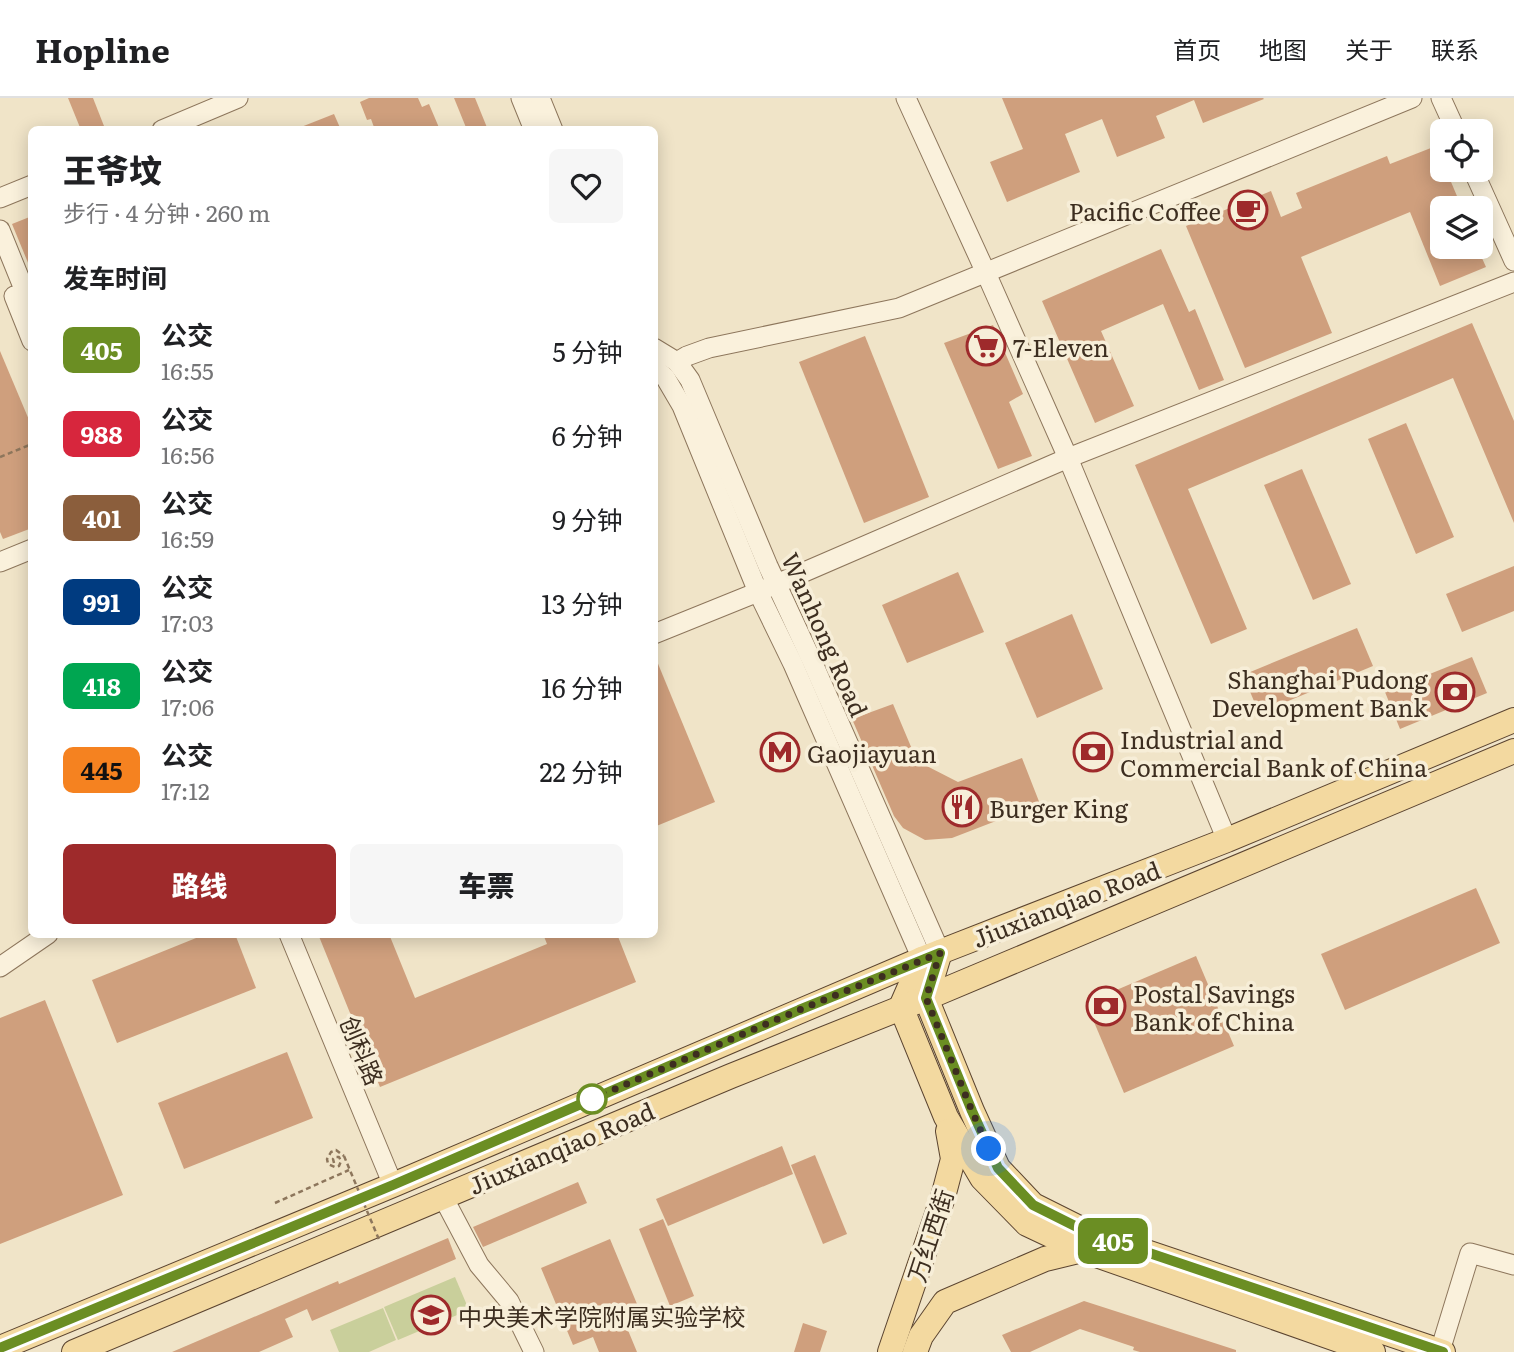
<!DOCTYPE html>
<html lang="zh">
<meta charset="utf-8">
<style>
:root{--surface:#fff;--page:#f6f6f6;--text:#202124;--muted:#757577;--line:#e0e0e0;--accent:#9e2a2b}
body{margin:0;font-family:Literata,"Noto Sans SC",serif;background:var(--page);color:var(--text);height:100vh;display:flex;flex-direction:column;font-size:26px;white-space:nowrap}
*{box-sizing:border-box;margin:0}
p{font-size:23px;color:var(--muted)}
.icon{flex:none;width:38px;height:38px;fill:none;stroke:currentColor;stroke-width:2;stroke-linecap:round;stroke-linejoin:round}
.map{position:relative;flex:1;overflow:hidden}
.side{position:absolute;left:28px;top:28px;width:630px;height:812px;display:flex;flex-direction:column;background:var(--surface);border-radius:10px;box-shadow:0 4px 18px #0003}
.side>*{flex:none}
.badge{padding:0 14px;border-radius:10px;font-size:24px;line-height:46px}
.tools{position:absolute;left:1430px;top:21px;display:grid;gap:14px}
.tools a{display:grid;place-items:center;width:63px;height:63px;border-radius:10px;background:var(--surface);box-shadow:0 4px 18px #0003;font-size:35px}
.you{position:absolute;width:35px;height:35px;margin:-18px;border:5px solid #fff;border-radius:50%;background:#1a73e8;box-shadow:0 0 0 10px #1a73e833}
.map>.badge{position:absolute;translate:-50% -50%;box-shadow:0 0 0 4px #fff}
h2{padding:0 35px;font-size:26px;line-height:63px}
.round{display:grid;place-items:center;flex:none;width:74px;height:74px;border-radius:10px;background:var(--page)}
.summary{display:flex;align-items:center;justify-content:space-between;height:119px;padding:0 35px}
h1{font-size:33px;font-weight:800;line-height:52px}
.button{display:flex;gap:14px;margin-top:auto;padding:14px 35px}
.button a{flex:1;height:80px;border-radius:10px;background:var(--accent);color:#fff;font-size:28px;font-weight:800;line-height:80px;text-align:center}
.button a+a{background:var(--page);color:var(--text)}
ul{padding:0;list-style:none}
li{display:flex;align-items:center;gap:21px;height:84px;padding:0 35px}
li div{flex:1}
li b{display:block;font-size:26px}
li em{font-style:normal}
li .badge{min-width:77px;font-weight:700;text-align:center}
header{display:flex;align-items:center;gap:42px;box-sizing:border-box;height:98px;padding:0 35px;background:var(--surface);border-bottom:2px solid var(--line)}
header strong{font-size:33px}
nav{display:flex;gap:38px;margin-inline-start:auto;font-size:24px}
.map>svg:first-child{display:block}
.green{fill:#c9cf9b}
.building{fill:#cf9f7d}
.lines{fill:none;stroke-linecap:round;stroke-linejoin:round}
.minor-casing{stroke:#8d765c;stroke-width:21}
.major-casing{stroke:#5b4430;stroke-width:26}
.path{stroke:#8d765c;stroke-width:2.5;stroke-dasharray:5 3.5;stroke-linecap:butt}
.minor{stroke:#faf1dc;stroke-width:19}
.major{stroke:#f3d9a0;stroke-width:24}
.path-bridge{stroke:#8d765c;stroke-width:2.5;stroke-dasharray:5 3.5;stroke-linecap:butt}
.line-casing{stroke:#fff;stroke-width:16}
.line{stroke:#6b8e23;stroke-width:10}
.walk{stroke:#3d2e20;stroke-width:7;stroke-dasharray:0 12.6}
.stop-dot{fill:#fff;stroke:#6b8e23;stroke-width:3.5}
.labels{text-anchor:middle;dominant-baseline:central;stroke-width:7;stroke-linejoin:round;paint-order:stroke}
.poi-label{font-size:24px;fill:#3d2e20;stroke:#f7eed8;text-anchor:start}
.street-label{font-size:24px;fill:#3d2e20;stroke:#f7eed8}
</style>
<header>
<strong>Hopline</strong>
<nav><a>首页</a><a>地图</a><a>关于</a><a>联系</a></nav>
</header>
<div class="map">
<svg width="1514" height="1254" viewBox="0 0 1514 1254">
<rect width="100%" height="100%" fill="#f0e4c8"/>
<g class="green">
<polygon points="455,1179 469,1212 398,1242 384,1209"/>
<polygon points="383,1210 396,1242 369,1254 339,1254 330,1232"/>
</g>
<g class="building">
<polygon points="68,0 93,0 104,28 95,32 81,32"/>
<polygon points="369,0 418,0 422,9 429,6 440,32 375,32 371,21 367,22 360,4"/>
<polygon points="454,0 475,0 488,32 467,32"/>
<polygon points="1002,0 1263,0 1264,1 1203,25 1194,2 1156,18 1165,40 1117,59 1102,21 1065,36 1080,74 1007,104 990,64 1023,51"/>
<polygon points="334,16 341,32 297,32 296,31"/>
<polygon points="1436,48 1442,62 1442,72 1446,72 1462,110 1442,110 1442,149 1477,149 1486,169 1440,188 1410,114 1301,159 1332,235 1245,270 1186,128 1271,93 1281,119 1302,110 1296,95 1387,58 1390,66"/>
<polygon points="32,118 32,172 31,172 12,126"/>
<polygon points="1161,151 1189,214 1195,211 1224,282 1199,292 1163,206 1101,233 1134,308 1095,325 1042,203"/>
<polygon points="1472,225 1514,323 1514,425 1453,280 1188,391 1247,531 1211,546 1135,367"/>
<polygon points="993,227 1023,296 1009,304 1032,358 998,371 944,245"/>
<polygon points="865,238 929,399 864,425 799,264"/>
<polygon points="0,253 32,329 32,430 3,441 0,434"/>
<polygon points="1406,325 1454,439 1416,456 1368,341"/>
<polygon points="1302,371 1351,486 1313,502 1264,387"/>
<polygon points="1514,468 1514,513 1462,534 1446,496"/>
<polygon points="958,474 984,534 907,565 882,507"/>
<polygon points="1072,516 1103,591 1037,620 1005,545"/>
<polygon points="1357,530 1373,568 1259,615 1243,577"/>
<polygon points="654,556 715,704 654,729"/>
<polygon points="1472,559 1487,595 1400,631 1385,594"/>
<polygon points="893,606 917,663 958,684 1022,660 1040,706 952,740 925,742 903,730 894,718 852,621"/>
<polygon points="1476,790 1500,845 1345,912 1321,856"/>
<polygon points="206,836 235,836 256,890 117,945 92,882"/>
<polygon points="318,836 389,836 415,900 547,846 543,836 617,836 636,884 380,989"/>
<polygon points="1196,858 1234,948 1124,995 1086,905"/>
<polygon points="45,902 123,1097 0,1146 0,920"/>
<polygon points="287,954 313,1020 184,1071 158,1005"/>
<polygon points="782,1048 793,1076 668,1128 656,1101"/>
<polygon points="815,1057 847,1136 823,1146 791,1067"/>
<polygon points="578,1084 587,1105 483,1149 473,1129"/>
<polygon points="663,1121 694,1198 670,1208 639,1131"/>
<polygon points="448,1140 456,1161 312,1223 307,1211 285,1221 293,1239 259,1254 172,1254 338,1183 339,1186"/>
<polygon points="610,1141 642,1218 625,1225 637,1254 599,1254 593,1239 573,1247 541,1170"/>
<polygon points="1084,1203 1236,1252 1236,1254 1140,1254 1133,1252 1134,1249 1080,1231 1030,1254 1011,1254 1002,1237"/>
<polygon points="803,1225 827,1233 820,1254 794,1254"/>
</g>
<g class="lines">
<defs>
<g id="minor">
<polyline points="521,0 534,32"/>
<polyline points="540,0 553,32"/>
<polyline points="906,0 986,175 1068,360 1227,742"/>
<polyline points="1441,0 1456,33"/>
<polyline points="162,32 238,0"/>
<polyline points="1473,72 1514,163"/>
<polyline points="0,100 32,87"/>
<polyline points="0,132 32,211"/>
<polyline points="14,198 32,243"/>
<polyline points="654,250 677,264 690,282 768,468 812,563 940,854"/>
<polyline points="677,264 687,258 709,250 899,210 1412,0"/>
<polyline points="654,270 665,279 682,308 758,494 793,566 922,861"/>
<polyline points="0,464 32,451"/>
<polyline points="654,536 758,494 1068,360 1514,184"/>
<polyline points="289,836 393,1087"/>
<polyline points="0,869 48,836"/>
<polyline points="443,1099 479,1167 509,1203 534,1254"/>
<polyline points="1440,1253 1470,1155 1514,1167"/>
</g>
<g id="major">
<polyline points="940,854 926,900 972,1013 998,1070 1033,1107 1087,1134 1443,1254"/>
<polyline points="922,861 901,909 946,1019 982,1080 1027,1126 1082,1152 1373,1254"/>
<polyline points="0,1250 393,1087 922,861 1227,742 1514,622"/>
<polyline points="74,1254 731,978 926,900 1514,653"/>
<polyline points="890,1254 943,1099 953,1061 948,1033"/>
<polyline points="915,1254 921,1238 945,1204 1045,1161 1082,1152"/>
</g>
</defs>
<use href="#minor" class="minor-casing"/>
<use href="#major" class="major-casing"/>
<g class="path">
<polyline points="0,359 32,346"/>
<polyline points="334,1065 333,1061 335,1059 339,1059 341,1063 339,1068 335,1069 328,1066 327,1061 331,1054 336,1052 344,1058"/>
<polyline points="275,1105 349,1072"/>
</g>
<use href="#minor" class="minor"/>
<use href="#major" class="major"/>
<polyline class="path-bridge" points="344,1058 380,1144"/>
</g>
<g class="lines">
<defs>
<polyline id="line" points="0,1250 393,1087 799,912 940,855 926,900 972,1013 998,1070 1033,1107 1087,1134 1443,1254"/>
</defs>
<use href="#line" class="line-casing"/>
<use href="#line" class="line"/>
<polyline class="walk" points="592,1001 799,912 940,855 926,900 972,1013 989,1051"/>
</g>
<defs>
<symbol id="cafe-ring" viewBox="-11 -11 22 22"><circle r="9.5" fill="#f7eed8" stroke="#9e2a2b" stroke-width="1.5"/><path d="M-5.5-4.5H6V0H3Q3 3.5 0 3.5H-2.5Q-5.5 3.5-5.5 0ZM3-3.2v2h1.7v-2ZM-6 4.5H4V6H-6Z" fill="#9e2a2b"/></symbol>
<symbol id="supermarket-ring" viewBox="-11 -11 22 22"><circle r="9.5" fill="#f7eed8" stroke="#9e2a2b" stroke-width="1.5"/><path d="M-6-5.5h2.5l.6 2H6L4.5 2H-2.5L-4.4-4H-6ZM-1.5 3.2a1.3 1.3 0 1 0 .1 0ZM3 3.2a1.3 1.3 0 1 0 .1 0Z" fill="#9e2a2b"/></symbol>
<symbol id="bank-ring" viewBox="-11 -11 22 22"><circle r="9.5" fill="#f7eed8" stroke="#9e2a2b" stroke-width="1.5"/><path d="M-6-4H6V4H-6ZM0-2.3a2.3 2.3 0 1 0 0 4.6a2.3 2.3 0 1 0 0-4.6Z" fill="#9e2a2b"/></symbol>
<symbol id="metro-ring" viewBox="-11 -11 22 22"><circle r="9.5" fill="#f7eed8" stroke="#9e2a2b" stroke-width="1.5"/><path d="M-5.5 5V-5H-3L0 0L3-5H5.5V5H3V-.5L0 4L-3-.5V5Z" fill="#9e2a2b"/></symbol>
<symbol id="restaurant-ring" viewBox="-11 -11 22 22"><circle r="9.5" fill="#f7eed8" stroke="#9e2a2b" stroke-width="1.5"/><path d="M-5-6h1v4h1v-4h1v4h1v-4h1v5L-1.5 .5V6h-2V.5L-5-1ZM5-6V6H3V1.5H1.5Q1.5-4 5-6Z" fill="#9e2a2b"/></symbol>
<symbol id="school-ring" viewBox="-11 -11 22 22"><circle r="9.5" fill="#f7eed8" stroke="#9e2a2b" stroke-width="1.5"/><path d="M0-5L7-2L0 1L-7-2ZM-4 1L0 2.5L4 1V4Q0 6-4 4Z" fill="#9e2a2b"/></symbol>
</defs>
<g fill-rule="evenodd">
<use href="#cafe-ring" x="1226" y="90" width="44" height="44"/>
<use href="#supermarket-ring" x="964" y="226" width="44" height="44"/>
<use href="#bank-ring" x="1433" y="572" width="44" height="44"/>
<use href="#metro-ring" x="758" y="632" width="44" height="44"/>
<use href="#bank-ring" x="1071" y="632" width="44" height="44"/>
<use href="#restaurant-ring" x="940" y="687" width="44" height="44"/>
<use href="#bank-ring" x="1084" y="886" width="44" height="44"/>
<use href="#school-ring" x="409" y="1195" width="44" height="44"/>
</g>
<circle class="stop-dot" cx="592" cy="1001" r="14"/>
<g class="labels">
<g class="poi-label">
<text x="1221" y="112" text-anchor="end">Pacific Coffee</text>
<text x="1013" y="248">7-Eleven</text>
<text x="1428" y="580" text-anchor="end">Shanghai Pudong<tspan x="1428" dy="28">Development Bank</tspan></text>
<text x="1120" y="640">Industrial and<tspan x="1120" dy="28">Commercial Bank of China</tspan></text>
<text x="807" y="654">Gaojiayuan</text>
<text x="989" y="709">Burger King</text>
<text x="1133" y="894">Postal Savings<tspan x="1133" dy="28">Bank of China</tspan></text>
<text x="458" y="1217">中央美术学院附属实验学校</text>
</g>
<g class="street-label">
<text transform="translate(826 536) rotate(66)">Wanhong Road</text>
<text transform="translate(1066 805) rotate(-21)">Jiuxianqiao Road</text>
<text transform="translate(363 952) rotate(67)">创科路</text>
<text transform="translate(561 1049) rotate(-23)">Jiuxianqiao Road</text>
<text transform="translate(929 1137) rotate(-72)">万红西街</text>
</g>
</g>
</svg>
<div class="tools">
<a><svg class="icon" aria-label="locate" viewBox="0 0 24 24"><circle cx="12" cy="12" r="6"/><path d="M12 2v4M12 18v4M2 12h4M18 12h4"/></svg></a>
<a><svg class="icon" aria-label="layers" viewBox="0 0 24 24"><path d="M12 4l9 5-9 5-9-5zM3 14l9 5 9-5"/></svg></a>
</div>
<div class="you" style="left:989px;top:1051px"></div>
<b class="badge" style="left:1113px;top:1143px;background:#6b8e23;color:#fff">405</b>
<section class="side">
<div class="summary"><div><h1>王爷坟</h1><p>步行 · 4 分钟 · 260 m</p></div><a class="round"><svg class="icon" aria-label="heart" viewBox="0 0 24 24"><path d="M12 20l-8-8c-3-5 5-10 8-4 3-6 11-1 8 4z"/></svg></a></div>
<h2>发车时间</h2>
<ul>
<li><span class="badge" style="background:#6b8e23;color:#fff">405</span><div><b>公交</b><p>16:55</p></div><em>5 分钟</em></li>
<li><span class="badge" style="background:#d7263d;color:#fff">988</span><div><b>公交</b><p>16:56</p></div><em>6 分钟</em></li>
<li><span class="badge" style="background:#8b5e3c;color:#fff">401</span><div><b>公交</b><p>16:59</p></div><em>9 分钟</em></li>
<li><span class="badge" style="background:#003b80;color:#fff">991</span><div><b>公交</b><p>17:03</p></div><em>13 分钟</em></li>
<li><span class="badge" style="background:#00a651;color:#fff">418</span><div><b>公交</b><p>17:06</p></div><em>16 分钟</em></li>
<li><span class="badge" style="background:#f58220;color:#111">445</span><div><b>公交</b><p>17:12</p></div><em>22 分钟</em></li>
</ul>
<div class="button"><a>路线</a><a>车票</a></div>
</section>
</div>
